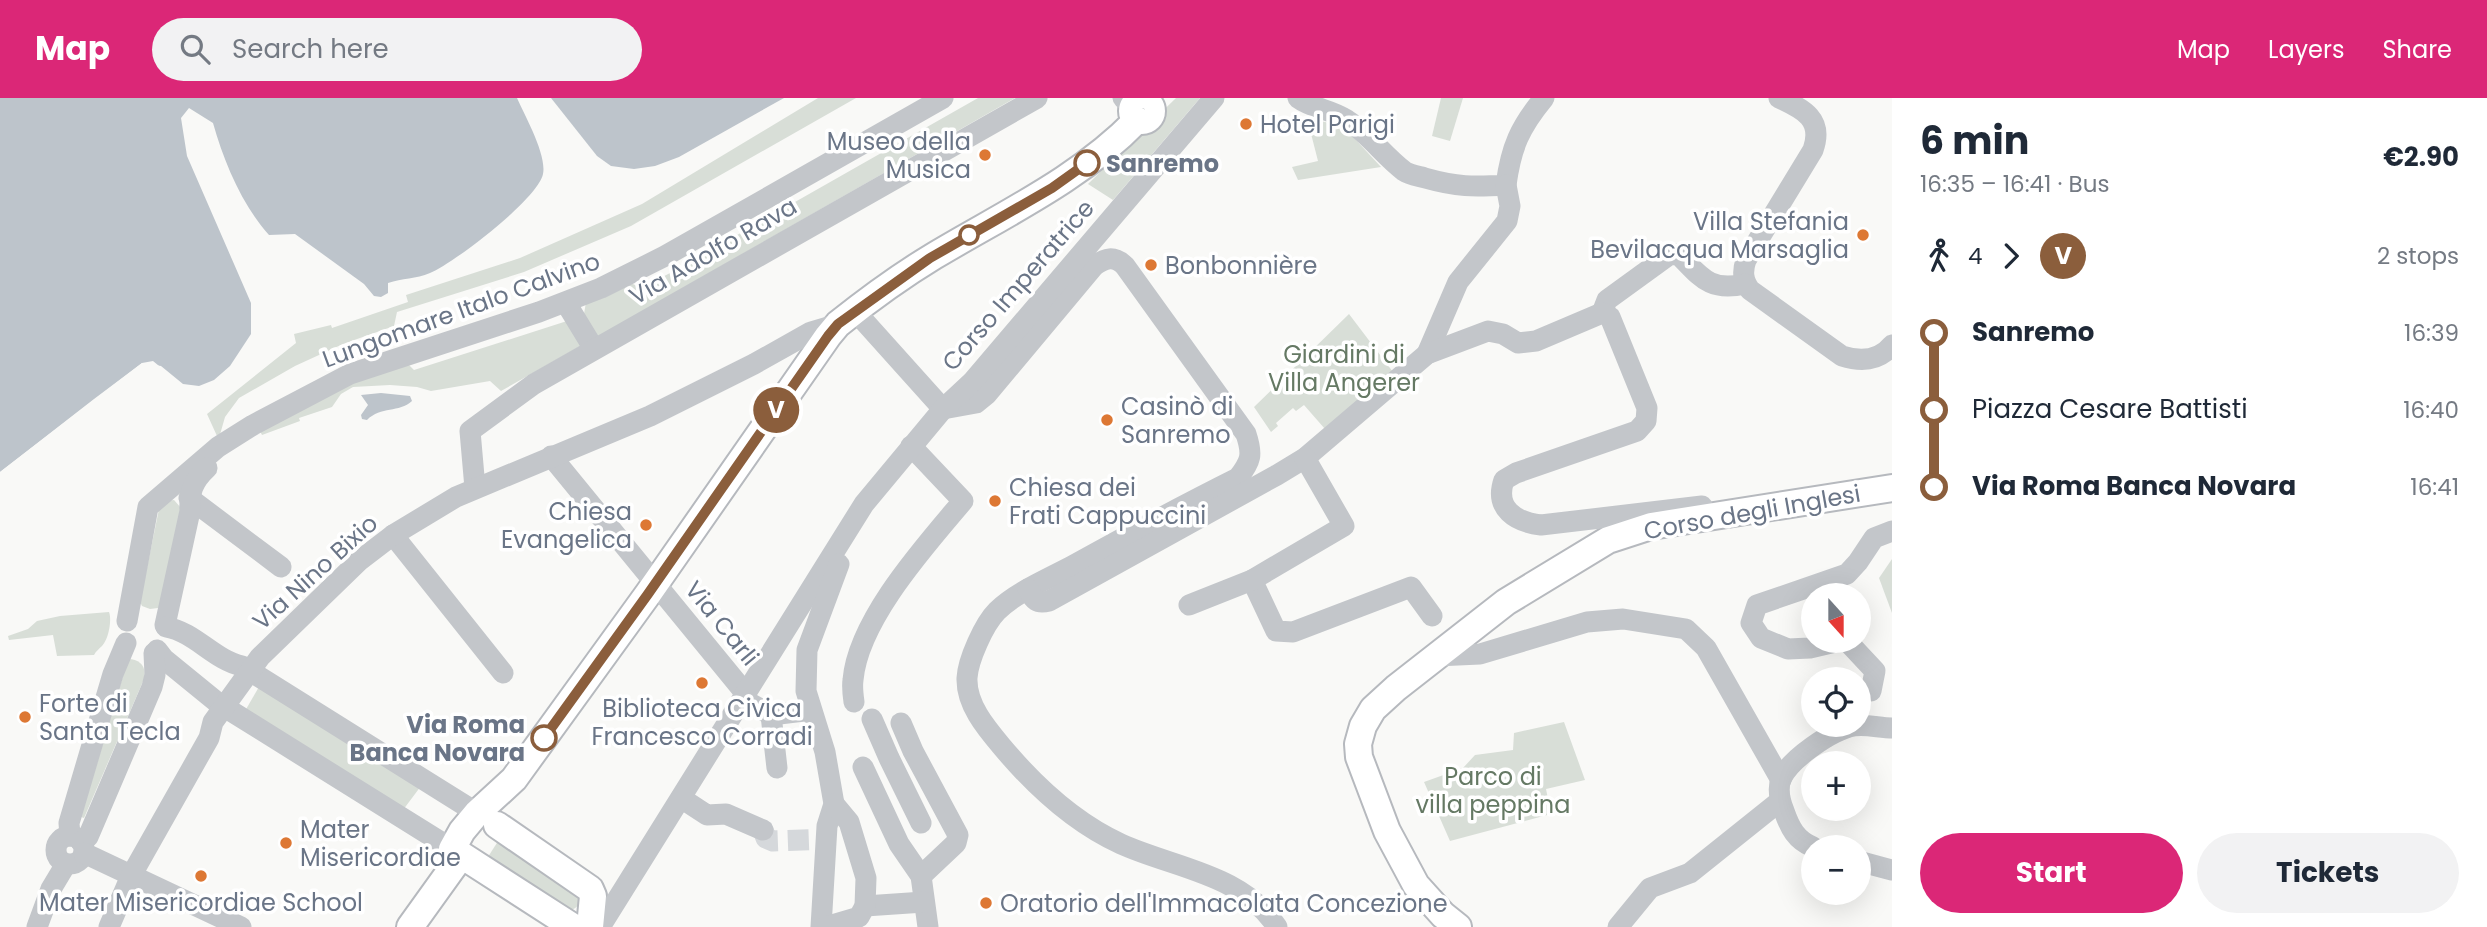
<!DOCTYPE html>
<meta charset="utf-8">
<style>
:root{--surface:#fff;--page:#f2f2f3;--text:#1f2937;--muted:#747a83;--accent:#db2777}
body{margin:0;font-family:Poppins,sans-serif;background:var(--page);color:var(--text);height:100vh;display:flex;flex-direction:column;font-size:26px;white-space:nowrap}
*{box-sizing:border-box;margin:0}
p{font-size:23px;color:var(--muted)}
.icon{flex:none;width:38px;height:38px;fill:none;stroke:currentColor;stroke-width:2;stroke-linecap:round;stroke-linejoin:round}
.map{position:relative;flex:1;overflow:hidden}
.details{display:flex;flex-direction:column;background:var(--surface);width:595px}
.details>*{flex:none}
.badge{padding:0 14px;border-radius:23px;font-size:24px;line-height:46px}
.needle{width:46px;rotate:159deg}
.tools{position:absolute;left:1801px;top:485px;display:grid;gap:14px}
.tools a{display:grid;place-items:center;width:70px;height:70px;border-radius:50%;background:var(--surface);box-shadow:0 7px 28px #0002;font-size:35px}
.map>.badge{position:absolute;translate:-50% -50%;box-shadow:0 0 0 4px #fff}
.legs{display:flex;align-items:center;gap:10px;height:77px;padding:0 28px;font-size:23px}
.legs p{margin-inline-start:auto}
.headline{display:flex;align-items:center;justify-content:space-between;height:119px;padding:0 28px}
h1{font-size:38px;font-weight:700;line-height:52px}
.cta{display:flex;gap:14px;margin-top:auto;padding:14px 28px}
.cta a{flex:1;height:80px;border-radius:42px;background:var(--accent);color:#fff;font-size:28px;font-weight:700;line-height:80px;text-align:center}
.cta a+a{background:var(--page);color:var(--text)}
ul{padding:0 28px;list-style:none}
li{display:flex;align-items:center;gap:24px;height:77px;font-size:26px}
li i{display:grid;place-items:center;width:10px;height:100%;margin:0 9px;background:currentColor}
li i::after{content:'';width:18px;height:18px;margin:-9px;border:5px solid;border-radius:50%;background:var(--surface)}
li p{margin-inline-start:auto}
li:first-child i{background:linear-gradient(#0000 50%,currentColor 0)}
li:last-child i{background:linear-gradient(currentColor 50%,#0000 0)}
header{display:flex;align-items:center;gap:42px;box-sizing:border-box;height:98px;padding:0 35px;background:var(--accent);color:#fff}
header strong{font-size:33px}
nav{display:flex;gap:38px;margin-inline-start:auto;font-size:24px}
.search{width:490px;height:63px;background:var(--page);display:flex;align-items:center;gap:18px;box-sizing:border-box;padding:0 24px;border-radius:38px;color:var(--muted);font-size:26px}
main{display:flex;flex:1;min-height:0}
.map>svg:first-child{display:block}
.green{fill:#d8ded7}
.water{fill:#bdc4cb}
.pier{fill:#f9f9f7}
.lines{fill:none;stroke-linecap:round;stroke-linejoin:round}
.minor-tunnel{stroke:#d5d8db;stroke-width:21;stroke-dasharray:21 10;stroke-linecap:butt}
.major-casing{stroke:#b6b9be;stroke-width:30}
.minor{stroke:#c3c6ca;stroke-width:21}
.major{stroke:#fff;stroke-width:26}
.line-1-casing{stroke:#fff;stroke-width:16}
.line-1{stroke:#8b5e3c;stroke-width:10}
.poi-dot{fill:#dd7834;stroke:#fff;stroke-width:2.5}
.stop-1-dot{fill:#fff;stroke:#8b5e3c;stroke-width:3.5}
.labels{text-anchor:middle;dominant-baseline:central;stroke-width:7;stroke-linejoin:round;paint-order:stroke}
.poi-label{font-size:24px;fill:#6a7587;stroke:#fff;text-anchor:start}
.stop-label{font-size:24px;font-weight:bold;fill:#6a7587;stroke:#fff;text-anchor:start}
.street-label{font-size:24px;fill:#6a7587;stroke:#fff}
.park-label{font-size:24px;fill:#657964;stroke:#fff}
</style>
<header>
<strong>Map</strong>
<div class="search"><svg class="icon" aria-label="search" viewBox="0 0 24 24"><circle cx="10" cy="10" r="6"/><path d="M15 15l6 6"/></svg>Search here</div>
<nav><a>Map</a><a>Layers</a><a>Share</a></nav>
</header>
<main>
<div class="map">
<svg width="1892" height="829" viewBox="0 0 1892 829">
<rect width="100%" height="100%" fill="#f9f9f7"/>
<g class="green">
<polygon points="818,0 856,0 631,128 524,174 397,214 394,228 343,246 295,268 239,300 225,319 219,340 217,338 207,316 296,245 294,236 331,227 332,230 408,204 406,197 520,160 642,106"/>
<polygon points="978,0 1015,0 594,241 584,216 586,204 627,183 641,190 672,174"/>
<polygon points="1176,0 1200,0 1113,102 1088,86"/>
<polygon points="1441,0 1463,0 1450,43 1432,38"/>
<polygon points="1307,20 1343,28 1381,69 1298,82 1292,69 1318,63"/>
<polygon points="1349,216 1393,274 1325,331 1304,307 1296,313 1293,310 1276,325 1278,328 1271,334 1254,309"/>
<polygon points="567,223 584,246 501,293 490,283 431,293 417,289 390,287 353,289 341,296 332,309 299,320 300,323 262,337 259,331 352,282 409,267 414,272"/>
<polygon points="174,402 181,410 163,504 158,510 150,511 142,508 140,504 159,411 166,403"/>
<polygon points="1892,461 1892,515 1879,480"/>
<path d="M 109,514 C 112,521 109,541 102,548 C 99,551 96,553 94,557 L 57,558 L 53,537 L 9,542 L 8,538 L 28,531 L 37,523 L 60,518 Z"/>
<path d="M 128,561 C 140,561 147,569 144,581 L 84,720 L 81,719 Z"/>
<polygon points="260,587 421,688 403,712 245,613"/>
<polygon points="1564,624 1585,682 1546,691 1551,716 1450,743 1424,684 1463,670 1475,657 1513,652 1514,635"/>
<path d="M 502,737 L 579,789 C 581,801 582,809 569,813 L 486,762 Z"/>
</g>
<g class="water">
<path d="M 0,0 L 517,0 C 525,18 547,57 543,76 C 538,101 454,165 430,175 C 416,181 402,180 388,185 L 388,195 L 381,199 L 374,198 L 364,186 L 295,136 L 269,137 C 242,107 224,64 213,25 L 189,10 L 181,20 L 187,58 L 251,205 L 251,236 L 230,268 L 214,282 L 199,288 L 183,286 L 161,268 L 142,265 L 0,374 Z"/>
<polygon points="551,0 784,0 679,59 655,68 634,71 611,68 597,58"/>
<path d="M 381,295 L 410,298 L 412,303 C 399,315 381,308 367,322 L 362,321 L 361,317 L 368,307 L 361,297 Z"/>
</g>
<polygon class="pier" points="153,263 186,290 181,289 152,267 144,268 0,377 0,374 94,301 142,265"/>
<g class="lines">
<polyline class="minor-tunnel" points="763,732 766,740 773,743 826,741"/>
<defs>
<g id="major">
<circle cx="1142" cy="13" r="10"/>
<polyline points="497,727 590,791 593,798 590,829"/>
<polyline points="410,829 461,758"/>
<path d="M 573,829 L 452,751 L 462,733 L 477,715 L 514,681 L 648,496 L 828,238 L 838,226 C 868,202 901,178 934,158 C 1004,116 1080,81 1137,22"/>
<polyline points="1458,829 1443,817 1416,787 1387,733 1359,659 1358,646 1363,628 1373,611 1396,590 1506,504 1608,442 1651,428 1892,390"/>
</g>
</defs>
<use href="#major" class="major-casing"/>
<g class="minor">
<polyline points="1123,0 1133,9"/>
<path d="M 1298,0 C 1313,11 1331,11 1347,22 C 1369,36 1384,58 1404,73 C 1410,77 1418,78 1425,80 C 1457,89 1473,89 1506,87 C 1511,49 1520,29 1544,0"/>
<path d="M 1779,0 C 1803,11 1824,21 1813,52 L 1746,162 C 1742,174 1743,182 1750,192 L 1842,258 C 1861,264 1879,263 1892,247"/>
<polyline points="566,205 594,251"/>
<polyline points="855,213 943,311"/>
<path d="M 1602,215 L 1607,202 L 1669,157 L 1678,156 C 1701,179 1709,194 1745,186"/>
<polyline points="1427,256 1458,184 1507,123 1510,108 1506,87"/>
<path d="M 943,311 L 976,305 L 987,296 L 1094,168 C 1105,160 1114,157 1125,168 L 1246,336 C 1253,357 1251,363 1238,380 C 1182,408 1128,437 1074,467 C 1050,480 1016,494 997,513 C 984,526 968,562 967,580 C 966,607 987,631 1003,650 C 1035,688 1075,725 1121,746 C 1174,770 1243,776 1277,829"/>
<polyline points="551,358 746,596"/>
<polyline points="475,390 470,333 534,286 1037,0"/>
<polyline points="189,400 281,469"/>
<polyline points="393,437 503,575"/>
<polyline points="1252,482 1276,533 1293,534 1411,489 1432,518"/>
<path d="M 1028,491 C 1034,503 1037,506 1049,503 L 1277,377 L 1305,360 L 1427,256 L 1488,233 L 1503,236 L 1518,245 L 1536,243 L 1602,215 L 1610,219 L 1647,310 L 1646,323 L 1637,333 L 1516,375 L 1504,382 C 1494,411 1516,424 1541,427 L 1702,408"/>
<polyline points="1189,507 1252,482 1344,428 1305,360"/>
<polyline points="127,523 148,409 218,349 253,327 350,276 539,214 601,190 665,158 943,0"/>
<path d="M 165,527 L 190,413 C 189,394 193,383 207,370"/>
<path d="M 166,529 C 195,534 214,562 242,568 L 477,715"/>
<polyline points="1844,542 1810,550 1788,551 1761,540 1751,525 1757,507 1847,476 1858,464 1874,440 1892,433"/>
<polyline points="1846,542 1875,573 1871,593"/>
<polyline points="157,552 164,561 218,605 452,751"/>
<polyline points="1436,558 1480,556 1587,524 1623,521 1686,531 1706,550 1781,682"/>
<polyline points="743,601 771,617 804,613"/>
<path d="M 854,604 C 853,597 852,589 853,582 C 858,522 925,448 963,403 L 911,348"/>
<polyline points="771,617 777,670"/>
<polyline points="872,621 889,660 921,725"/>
<polyline points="901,625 913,653 958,737 956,745 921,778"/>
<polyline points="863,669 899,746 921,778 928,829"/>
<polyline points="681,700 707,717 726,716 763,732"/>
<circle cx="70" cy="752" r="14"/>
<polyline points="70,738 69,725 113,576 126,545"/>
<polyline points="81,744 88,739 152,589 155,577 154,555"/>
<path d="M 1813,749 C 1796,742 1790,730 1784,713 C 1780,703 1777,692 1781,681 C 1790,661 1832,632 1854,628 C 1866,626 1880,630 1892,630"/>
<polyline points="84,755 241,829"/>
<polyline points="1858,763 1892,772"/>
<polyline points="865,808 924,804"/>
<polyline points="37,829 51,791 66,766"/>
<polyline points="109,829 131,778 209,640 213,624 260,559 359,463 393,437 456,399 650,318 754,266 811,234 838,226"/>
<polyline points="600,829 864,406 943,311 972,284 1214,0"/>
<polyline points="821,829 827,728 834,706 825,654 806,593 807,552 839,466"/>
<polyline points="825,829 859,819 865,808 866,780 849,724 834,706"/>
<polyline points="1618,829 1650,790 1690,775 1780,703"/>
</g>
<use href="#major" class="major"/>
</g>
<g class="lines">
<defs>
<polyline id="line-1" points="544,640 648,496 828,238 838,226 930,160 1052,90 1087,65"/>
</defs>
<use href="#line-1" class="line-1-casing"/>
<use href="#line-1" class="line-1"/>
</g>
<g class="poi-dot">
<circle cx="1246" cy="26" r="7"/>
<circle cx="985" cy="57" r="7"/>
<circle cx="1863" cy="137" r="7"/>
<circle cx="1151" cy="167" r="7"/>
<circle cx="1107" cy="322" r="7"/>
<circle cx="995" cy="403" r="7"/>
<circle cx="646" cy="427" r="7"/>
<circle cx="702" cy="585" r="7"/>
<circle cx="25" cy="619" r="7"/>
<circle cx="286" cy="745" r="7"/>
<circle cx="201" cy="778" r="7"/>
<circle cx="986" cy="805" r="7"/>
</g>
<g class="stop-1-dot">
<circle cx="1087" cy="65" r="12"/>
<circle cx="969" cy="137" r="9"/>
<circle cx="544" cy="640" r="12"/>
</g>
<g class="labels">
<g class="poi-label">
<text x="1260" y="26">Hotel Parigi</text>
<text x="971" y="43" text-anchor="end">Museo della<tspan x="971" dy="28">Musica</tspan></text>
<text x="1849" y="123" text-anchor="end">Villa Stefania<tspan x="1849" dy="28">Bevilacqua Marsaglia</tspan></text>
<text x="1165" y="167">Bonbonnière</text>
<text x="1121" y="308">Casinò di<tspan x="1121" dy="28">Sanremo</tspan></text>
<text x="1009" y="389">Chiesa dei<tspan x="1009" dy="28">Frati Cappuccini</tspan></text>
<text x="632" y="413" text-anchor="end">Chiesa<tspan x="632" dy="28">Evangelica</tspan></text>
<text x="39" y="605">Forte di<tspan x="39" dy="28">Santa Tecla</tspan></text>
<text x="702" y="610" text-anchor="middle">Biblioteca Civica<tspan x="702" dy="28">Francesco Corradi</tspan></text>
<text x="300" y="731">Mater<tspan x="300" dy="28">Misericordiae</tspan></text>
<text x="201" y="804" text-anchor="middle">Mater Misericordiae School</text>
<text x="1000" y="805">Oratorio dell'Immacolata Concezione</text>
</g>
<g class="stop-label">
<text x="1106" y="65">Sanremo</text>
<text x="525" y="626" text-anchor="end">Via Roma<tspan x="525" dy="28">Banca Novara</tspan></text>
</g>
<g class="street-label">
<text transform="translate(713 153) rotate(-30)">Via Adolfo Rava</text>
<text transform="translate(1018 187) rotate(-49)">Corso Imperatrice</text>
<text transform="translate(461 212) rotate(-20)">Lungomare Italo Calvino</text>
<text transform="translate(1752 414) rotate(-10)">Corso degli Inglesi</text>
<text transform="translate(315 474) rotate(-42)">Via Nino Bixio</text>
<text transform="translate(722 525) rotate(51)">Via Carli</text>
</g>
<g class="park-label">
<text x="1344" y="256">Giardini di<tspan x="1344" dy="28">Villa Angerer</tspan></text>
<text x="1493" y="678">Parco di<tspan x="1493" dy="28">villa peppina</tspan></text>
</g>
</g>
</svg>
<div class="tools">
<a><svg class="needle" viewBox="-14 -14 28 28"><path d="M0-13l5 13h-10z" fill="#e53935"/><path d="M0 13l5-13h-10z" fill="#747a83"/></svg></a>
<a><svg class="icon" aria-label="locate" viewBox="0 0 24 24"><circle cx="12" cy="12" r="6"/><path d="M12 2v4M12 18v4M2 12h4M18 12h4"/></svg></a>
<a>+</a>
<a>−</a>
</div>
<b class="badge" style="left:776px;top:312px;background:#8b5e3c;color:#fff">V</b>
</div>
<section class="details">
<div class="headline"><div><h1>6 min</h1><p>16:35 – 16:41 · Bus</p></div><b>€2.90</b></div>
<div class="legs"><svg class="icon" aria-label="walk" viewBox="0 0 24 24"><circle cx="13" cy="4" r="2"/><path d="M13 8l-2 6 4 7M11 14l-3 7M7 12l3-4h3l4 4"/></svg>4<svg class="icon" aria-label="forward" viewBox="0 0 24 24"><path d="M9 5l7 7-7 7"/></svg><b class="badge" style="background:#8b5e3c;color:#fff">V</b><p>2 stops</p></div>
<ul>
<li><i style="color:#8b5e3c"></i><b>Sanremo</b><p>16:39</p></li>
<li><i style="color:#8b5e3c"></i><span>Piazza Cesare Battisti</span><p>16:40</p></li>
<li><i style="color:#8b5e3c"></i><b>Via Roma Banca Novara</b><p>16:41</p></li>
</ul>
<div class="cta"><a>Start</a><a>Tickets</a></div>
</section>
</main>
